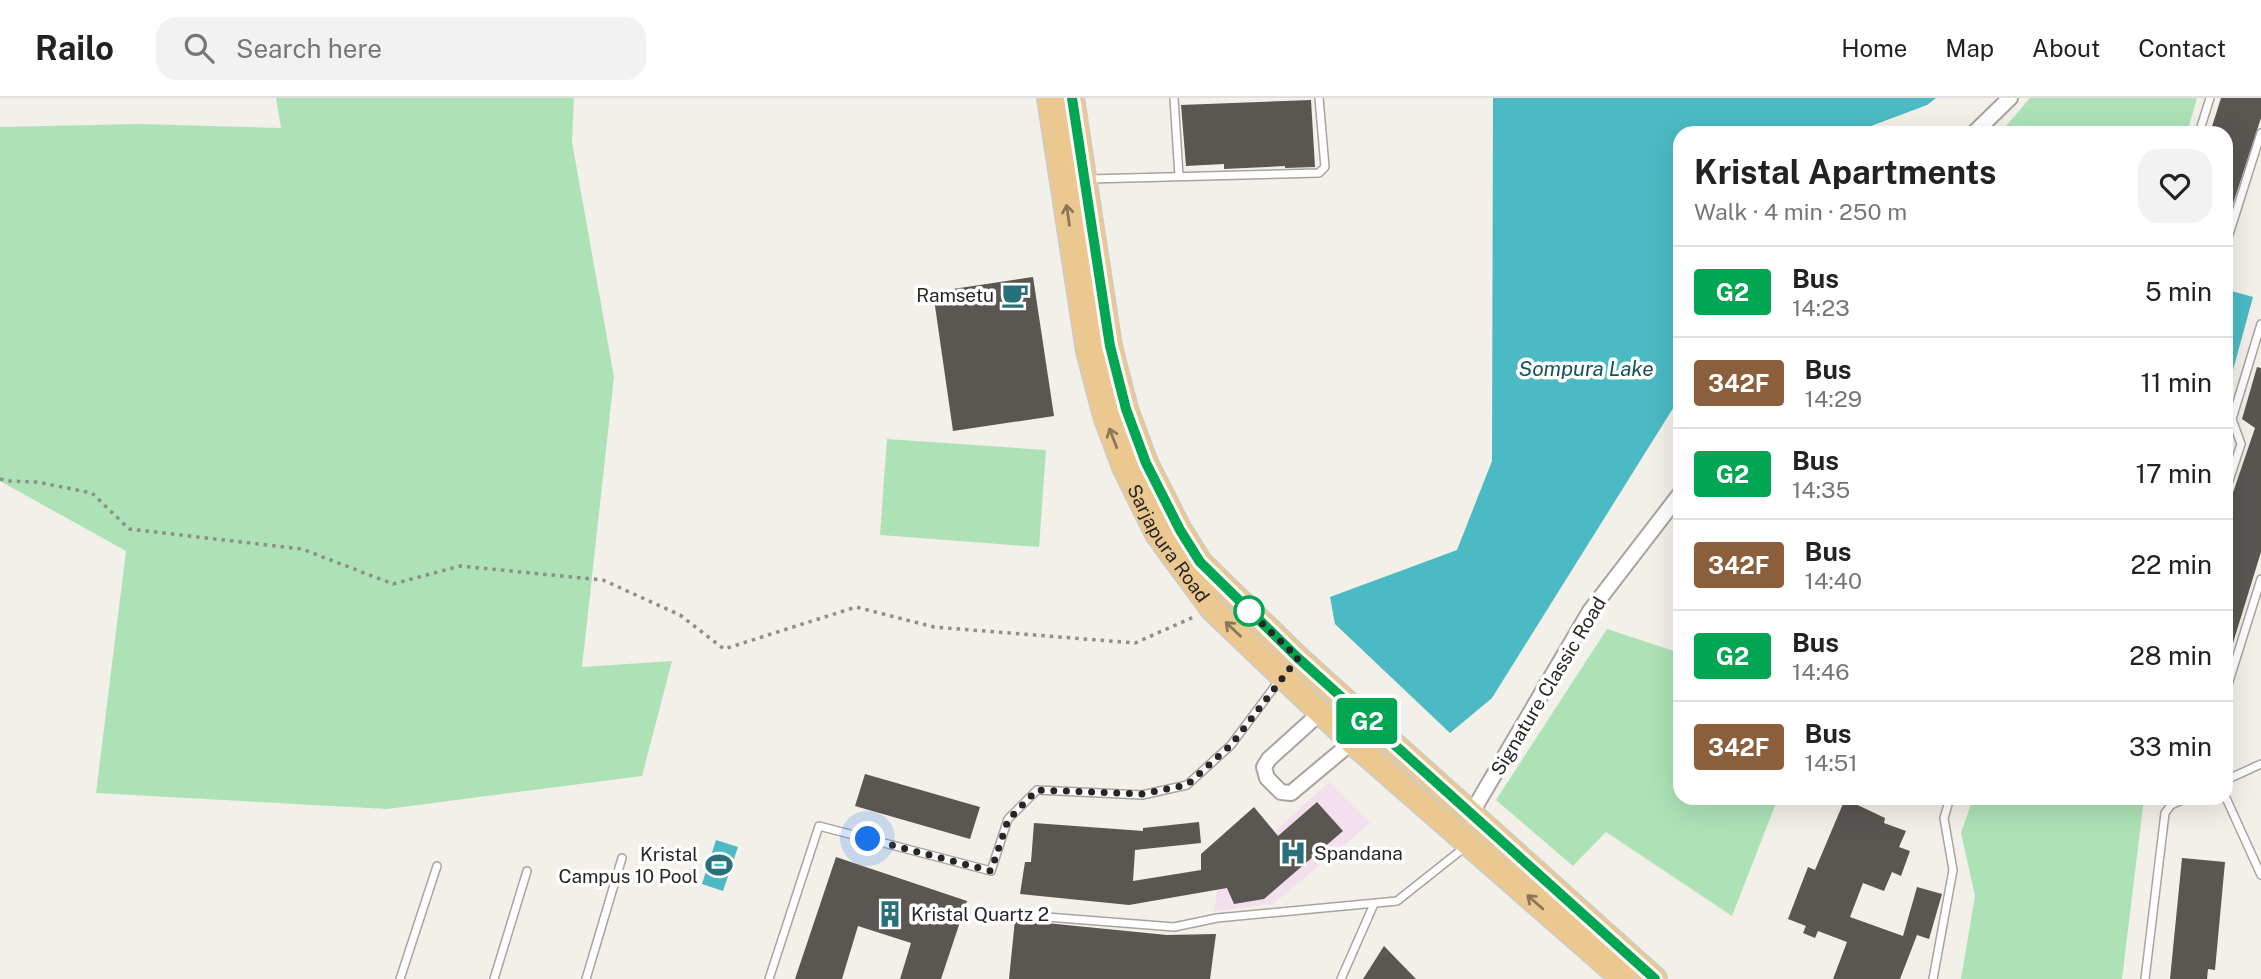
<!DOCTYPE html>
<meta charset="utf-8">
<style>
:root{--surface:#fff;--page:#f2f2f2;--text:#222;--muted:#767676;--line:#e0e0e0}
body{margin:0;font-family:"Public Sans",sans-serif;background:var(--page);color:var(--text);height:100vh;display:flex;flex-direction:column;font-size:26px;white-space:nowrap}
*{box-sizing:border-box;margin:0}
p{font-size:23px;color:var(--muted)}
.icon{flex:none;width:38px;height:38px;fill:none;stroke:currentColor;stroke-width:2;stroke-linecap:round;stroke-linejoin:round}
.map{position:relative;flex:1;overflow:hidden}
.side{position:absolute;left:1673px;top:28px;width:560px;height:679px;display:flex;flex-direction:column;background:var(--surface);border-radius:21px;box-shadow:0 7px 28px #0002}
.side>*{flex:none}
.badge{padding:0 14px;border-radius:5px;font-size:24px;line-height:46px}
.you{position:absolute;width:35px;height:35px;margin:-18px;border:5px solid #fff;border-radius:50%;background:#1a73e8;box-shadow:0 0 0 10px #1a73e833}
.map>.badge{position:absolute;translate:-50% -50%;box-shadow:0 0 0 4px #fff}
.round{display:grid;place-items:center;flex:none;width:74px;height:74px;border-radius:21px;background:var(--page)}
.overview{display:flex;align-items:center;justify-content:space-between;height:119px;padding:0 21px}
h1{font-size:33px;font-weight:700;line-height:52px}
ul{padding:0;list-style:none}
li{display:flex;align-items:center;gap:21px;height:91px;padding:0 21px;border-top:2px solid var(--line)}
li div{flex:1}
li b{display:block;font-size:26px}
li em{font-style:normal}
li .badge{min-width:77px;font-weight:700;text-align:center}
header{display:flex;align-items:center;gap:42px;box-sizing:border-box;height:98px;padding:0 35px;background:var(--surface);border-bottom:2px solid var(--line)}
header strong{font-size:33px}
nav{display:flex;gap:38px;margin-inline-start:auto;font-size:24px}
.search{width:490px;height:63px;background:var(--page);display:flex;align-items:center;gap:18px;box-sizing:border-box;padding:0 24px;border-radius:21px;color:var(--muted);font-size:26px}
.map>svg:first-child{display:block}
.medical{fill:#f3dfee}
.green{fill:#ade2b7}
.water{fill:#4bbac4}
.building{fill:#5a5652}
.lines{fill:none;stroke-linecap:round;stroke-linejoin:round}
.lane-casing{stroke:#a8a49f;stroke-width:10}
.street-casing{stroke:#a8a49f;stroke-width:18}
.primary-casing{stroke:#cbcbca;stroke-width:26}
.path{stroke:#908e8a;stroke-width:3.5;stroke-dasharray:3.5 5;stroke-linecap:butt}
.lane{stroke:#fff;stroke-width:7}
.street{stroke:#fff;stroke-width:14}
.primary{stroke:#ecc891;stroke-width:23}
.oneway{stroke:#8a775a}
.line-casing{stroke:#fff;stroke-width:16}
.line{stroke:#00a651;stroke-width:10}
.walk{stroke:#272624;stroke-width:7;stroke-dasharray:0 12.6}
.stop-dot{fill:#fff;stroke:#00a651;stroke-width:3.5}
.labels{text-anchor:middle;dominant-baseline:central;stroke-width:7;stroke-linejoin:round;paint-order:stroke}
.poi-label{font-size:19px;fill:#272624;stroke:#fff;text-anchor:end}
.street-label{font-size:19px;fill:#272624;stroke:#fff}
.water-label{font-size:21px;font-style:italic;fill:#135359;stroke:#fff}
</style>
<header>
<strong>Railo</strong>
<div class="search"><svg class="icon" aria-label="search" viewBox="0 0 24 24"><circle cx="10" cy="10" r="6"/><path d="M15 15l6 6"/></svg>Search here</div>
<nav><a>Home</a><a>Map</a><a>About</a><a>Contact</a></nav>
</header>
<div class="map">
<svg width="2261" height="881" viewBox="0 0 2261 881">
<rect width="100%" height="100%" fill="#f3efe9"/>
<polygon class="medical" points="1329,684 1370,725 1273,806 1214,813 1219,784"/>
<g class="green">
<polygon points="276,0 574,0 572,44 614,279 582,569 672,563 642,678 387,711 96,695 126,453 0,383 0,29 139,26 281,30"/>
<polygon points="2030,0 2197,0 2187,35 2000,35"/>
<polygon points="887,341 1046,352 1039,449 880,437"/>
<polygon points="1607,531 1680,555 1680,700 1778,700 1732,818 1606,734 1573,768 1496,702"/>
<polygon points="1973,700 2144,700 2122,881 1961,881 1975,798 1961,735"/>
</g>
<g class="water">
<polygon points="1493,0 1936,0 1927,7 1863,31 1861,35 1680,35 1680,299 1492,600 1450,635 1335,526 1330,499 1457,452 1492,363"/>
<polygon points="2228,192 2253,199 2233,272 2226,270"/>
<polygon points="716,742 738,749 723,793 702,786"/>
</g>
<g class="building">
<polygon points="2221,0 2261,0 2261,20 2227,124 2226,35 2210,35"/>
<polygon points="1311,2 1315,69 1285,70 1285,68 1224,71 1224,66 1186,68 1181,7"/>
<polygon points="1033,179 1054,318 953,333 933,194"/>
<polygon points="2257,269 2261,270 2261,454 2229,558 2226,557 2226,415 2255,330 2242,321"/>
<polygon points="865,676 980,709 970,741 855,708"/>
<polygon points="1845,701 1885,720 1884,725 1906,733 1899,749 1910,753 1901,778 1892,774 1884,793 1863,785 1850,819 1903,838 1917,789 1942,796 1929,841 1917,837 1900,881 1833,881 1847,844 1818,833 1815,840 1803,835 1806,828 1788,821 1808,769 1815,772"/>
<polygon points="1317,704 1343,733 1264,801 1234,806 1227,790 1129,807 1020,796 1025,764 1031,764 1034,725 1143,733 1143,730 1199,724 1201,745 1135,752 1133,783 1201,772 1201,756 1254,709 1278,738"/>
<polygon points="836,759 967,803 941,881 900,881 911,845 858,828 842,881 795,881"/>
<polygon points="2182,760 2225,764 2215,872 2208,871 2207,881 2170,881"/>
<polygon points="1015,822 1167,837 1216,836 1210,881 1009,881"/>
<polygon points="1384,848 1416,881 1363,881"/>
</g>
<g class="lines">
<defs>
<g id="lane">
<polyline points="1174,0 1179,78"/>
<polyline points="2199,35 2210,0"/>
<polyline points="1090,81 1319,75 1325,69 1319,0"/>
<polyline points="2226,146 2261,35"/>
<polyline points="2226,392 2241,346 2232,321 2261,226"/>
<polyline points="2226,593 2261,481"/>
<polyline points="2226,682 2261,666"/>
<polyline points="2226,700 2261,777"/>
<polyline points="1021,817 1174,829 1217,820 1397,803 1465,749"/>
<polyline points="400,881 437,768"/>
<polyline points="494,881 527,773"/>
<polyline points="586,881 622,760"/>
<polyline points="769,881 819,728 991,773 1008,721 1037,692 1142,697 1187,687 1231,647 1281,580"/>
<polyline points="1341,881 1374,806"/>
<polyline points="1933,881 1953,772 1944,720 1950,700"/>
<polyline points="2145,881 2165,715 2171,707 2187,700"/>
</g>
<g id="street">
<polyline points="1974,35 2010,0"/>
<polyline points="1321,614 1269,661 1264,669 1267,680 1281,694 1291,695 1352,644"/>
<polyline points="1471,716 1590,513 1680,396"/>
</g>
<g id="primary">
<path id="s1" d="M 1049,0 L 1088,253 L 1105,318 L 1124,369 L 1157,436 L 1212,511 L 1282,578 L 1352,644 L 1623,881"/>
<polyline points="1072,0 1110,248 1126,311 1146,365 1180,432 1200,464 1298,560 1655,881"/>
</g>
</defs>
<use href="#lane" class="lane-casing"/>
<use href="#street" class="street-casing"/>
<use href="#primary" class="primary-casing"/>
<polyline class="path" points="0,381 10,383 37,384 92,395 129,431 302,451 393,486 460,468 603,482 680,517 724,551 856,509 934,529 1135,545 1196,518"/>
<use href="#lane" class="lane"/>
<use href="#street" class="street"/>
<use href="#primary" class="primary"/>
</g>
<defs><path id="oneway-shaft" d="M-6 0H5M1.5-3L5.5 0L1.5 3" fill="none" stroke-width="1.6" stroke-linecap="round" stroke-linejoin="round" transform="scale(1.75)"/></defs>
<g class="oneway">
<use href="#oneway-shaft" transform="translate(1068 117) rotate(-98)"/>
<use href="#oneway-shaft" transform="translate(1113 340) rotate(-111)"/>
<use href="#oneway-shaft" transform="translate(1233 531) rotate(-136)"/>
<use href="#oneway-shaft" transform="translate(1535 804) rotate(-139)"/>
</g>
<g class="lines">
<defs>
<polyline id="line" points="1072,0 1110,248 1126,311 1146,365 1180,432 1200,464 1298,560 1655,881"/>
</defs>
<use href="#line" class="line-casing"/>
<use href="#line" class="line"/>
<polyline class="walk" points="868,741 991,773 1008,722 1037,692 1142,696 1187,687 1231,647 1298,560 1240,504 1249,513"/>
</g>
<defs>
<symbol id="cafe-bare" viewBox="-9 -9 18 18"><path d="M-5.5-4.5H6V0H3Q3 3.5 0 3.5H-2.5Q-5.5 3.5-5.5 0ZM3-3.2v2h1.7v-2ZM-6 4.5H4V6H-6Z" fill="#28717a" stroke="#fff" stroke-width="2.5" paint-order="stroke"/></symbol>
<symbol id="hospital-bare" viewBox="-9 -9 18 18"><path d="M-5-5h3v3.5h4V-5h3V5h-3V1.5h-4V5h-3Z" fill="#28717a" stroke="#fff" stroke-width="2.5" paint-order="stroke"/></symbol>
<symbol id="stadium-bare" viewBox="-9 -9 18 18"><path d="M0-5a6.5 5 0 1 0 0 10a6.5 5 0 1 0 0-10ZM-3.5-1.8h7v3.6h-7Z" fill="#28717a" stroke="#fff" stroke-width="2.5" paint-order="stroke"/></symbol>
<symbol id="building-bare" viewBox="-9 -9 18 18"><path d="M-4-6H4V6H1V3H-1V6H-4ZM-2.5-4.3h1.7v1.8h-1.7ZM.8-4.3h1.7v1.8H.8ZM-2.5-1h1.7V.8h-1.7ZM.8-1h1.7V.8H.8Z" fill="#28717a" stroke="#fff" stroke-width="2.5" paint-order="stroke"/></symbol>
</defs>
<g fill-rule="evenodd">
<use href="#cafe-bare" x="996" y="178" width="38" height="38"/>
<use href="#hospital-bare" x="1274" y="736" width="38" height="38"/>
<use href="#stadium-bare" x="700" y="748" width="38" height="38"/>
<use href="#building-bare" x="871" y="797" width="38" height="38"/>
</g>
<circle class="stop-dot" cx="1249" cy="513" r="14"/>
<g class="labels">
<g class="poi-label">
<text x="994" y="197">Ramsetu</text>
<text x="1314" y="755" text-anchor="start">Spandana</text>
<text x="698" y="756">Kristal<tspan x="698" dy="22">Campus 10 Pool</tspan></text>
<text x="911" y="816" text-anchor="start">Kristal Quartz 2</text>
</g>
<g class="street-label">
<text stroke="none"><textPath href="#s1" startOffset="466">Sarjapura Road</textPath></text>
<text transform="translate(1548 588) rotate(-59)">Signature Classic Road</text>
</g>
<g class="water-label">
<text x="1586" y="270">Sompura Lake</text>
</g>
</g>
</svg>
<div class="you" style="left:868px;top:741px"></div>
<b class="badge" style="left:1367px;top:623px;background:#00a651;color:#fff">G2</b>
<section class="side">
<div class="overview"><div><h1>Kristal Apartments</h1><p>Walk · 4 min · 250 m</p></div><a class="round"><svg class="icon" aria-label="heart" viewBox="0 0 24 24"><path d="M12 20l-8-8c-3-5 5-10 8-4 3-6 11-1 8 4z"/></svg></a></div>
<ul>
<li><span class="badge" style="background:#00a651;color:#fff">G2</span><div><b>Bus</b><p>14:23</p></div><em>5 min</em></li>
<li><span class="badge" style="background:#8b5e3c;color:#fff">342F</span><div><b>Bus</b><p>14:29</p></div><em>11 min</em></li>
<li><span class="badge" style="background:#00a651;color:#fff">G2</span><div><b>Bus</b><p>14:35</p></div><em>17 min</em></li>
<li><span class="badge" style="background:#8b5e3c;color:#fff">342F</span><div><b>Bus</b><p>14:40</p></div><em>22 min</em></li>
<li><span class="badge" style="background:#00a651;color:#fff">G2</span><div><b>Bus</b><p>14:46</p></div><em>28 min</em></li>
<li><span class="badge" style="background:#8b5e3c;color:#fff">342F</span><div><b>Bus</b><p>14:51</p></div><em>33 min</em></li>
</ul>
</section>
</div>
